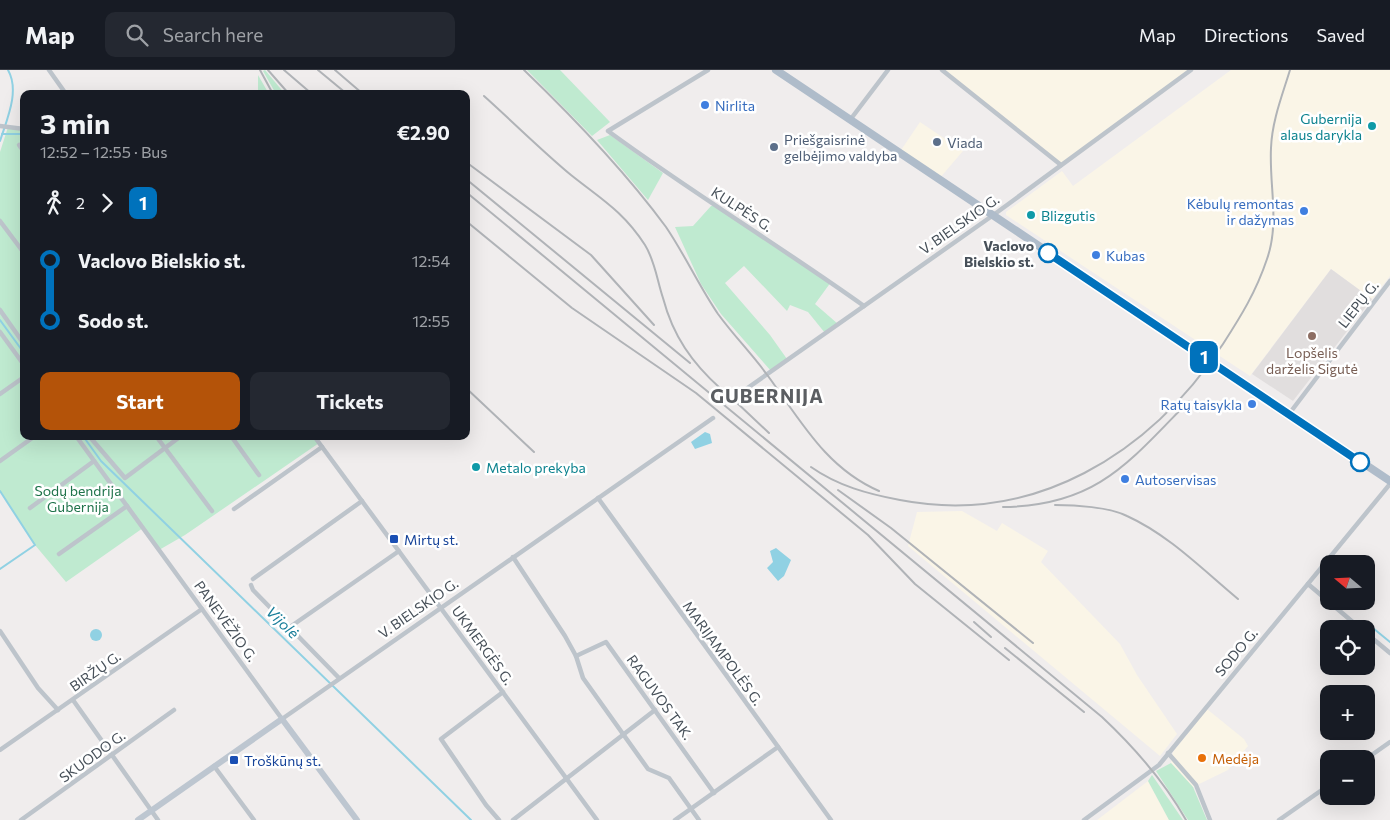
<!DOCTYPE html>
<meta charset="utf-8">
<style>
:root{--surface:#171b24;--page:#242831;--text:#f1f3f6;--muted:#9ea1a6;--line:#363941;--accent:#b45309}
body{margin:0;font-family:Commissioner,sans-serif;background:var(--page);color:var(--text);height:100vh;display:flex;flex-direction:column;font-size:19px;white-space:nowrap}
*{box-sizing:border-box;margin:0}
p{font-size:16px;color:var(--muted)}
.icon{flex:none;width:28px;height:28px;fill:none;stroke:currentColor;stroke-width:2;stroke-linecap:round;stroke-linejoin:round}
.map{position:relative;flex:1;overflow:hidden}
.drawer{position:absolute;left:20px;top:20px;width:450px;height:350px;display:flex;flex-direction:column;background:var(--surface);border-radius:10px;box-shadow:0 5px 20px #0002}
.drawer>*{flex:none}
.badge{padding:0 10px;border-radius:8px;font-size:18px;line-height:32px}
.needle{width:32px;rotate:289deg}
.buttons{position:absolute;left:1320px;top:485px;display:grid;gap:10px}
.buttons a{display:grid;place-items:center;width:55px;height:55px;border-radius:10px;background:var(--surface);box-shadow:0 5px 20px #0002;font-size:25px}
.map>.badge{position:absolute;translate:-50% -50%;box-shadow:0 0 0 2px #fff}
.legs{display:flex;align-items:center;gap:8px;height:55px;padding:0 20px;font-size:16px}
.legs p{margin-inline-start:auto}
.head{display:flex;align-items:center;justify-content:space-between;height:85px;padding:0 20px}
h1{font-size:28px;font-weight:700;line-height:38px}
.button{display:flex;gap:10px;margin-top:auto;padding:10px 20px}
.button a{flex:1;height:58px;border-radius:10px;background:var(--accent);color:#fff;font-size:20px;font-weight:700;line-height:58px;text-align:center}
.button a+a{background:var(--page);color:var(--text)}
ul{padding:0 20px;list-style:none}
li{display:flex;align-items:center;gap:18px;height:60px;font-size:19px}
li i{display:grid;place-items:center;width:8px;height:100%;margin:0 6px;background:currentColor}
li i::after{content:'';width:12px;height:12px;margin:-6px;border:4px solid;border-radius:50%;background:var(--surface)}
li p{margin-inline-start:auto}
li:first-child i{background:linear-gradient(#0000 50%,currentColor 0)}
li:last-child i{background:linear-gradient(currentColor 50%,#0000 0)}
header{display:flex;align-items:center;gap:30px;box-sizing:border-box;height:70px;padding:0 25px;background:var(--surface);border-bottom:1px solid var(--line)}
header strong{font-size:24px}
nav{display:flex;gap:28px;margin-inline-start:auto;font-size:18px}
.search{width:350px;height:45px;background:var(--page);display:flex;align-items:center;gap:12px;box-sizing:border-box;padding:0 18px;border-radius:10px;color:var(--muted);font-size:19px}
.map>svg:first-child{display:block}
.commercial{fill:#faf5e7}
.education{fill:#e1dede}
.green{fill:#bfead0}
.water{fill:#90d1e3}
.lines{fill:none;stroke-linecap:round;stroke-linejoin:round}
.stream{stroke:#90d1e3;stroke-width:2}
.street{stroke:#bdc4cb;stroke-width:4.5}
.secondary{stroke:#bdc6d0;stroke-width:6}
.primary{stroke:#afbcca;stroke-width:8}
.rail{stroke:#b0b3b7;stroke-width:2}
.line-1-casing{stroke:#fff;stroke-width:11}
.line-1{stroke:#0072bc;stroke-width:8}
.shop-dot{fill:#3f7fe0;stroke:#fff;stroke-width:2}
.culture-dot{fill:#0f9aa8;stroke:#fff;stroke-width:2}
.service-dot{fill:#5c6f8a;stroke:#fff;stroke-width:2}
.stop-1-dot{fill:#fff;stroke:#0072bc;stroke-width:2.5}
.education-dot{fill:#8d6e63;stroke:#fff;stroke-width:2}
.transit-dot{fill:#1a4fb4;stroke:#fff;stroke-width:2}
.food-dot{fill:#e8710a;stroke:#fff;stroke-width:2}
.labels{text-anchor:middle;dominant-baseline:central;stroke-width:5;stroke-linejoin:round;paint-order:stroke}
.shop-label{font-size:14px;fill:#366cbe;stroke:#fff;text-anchor:start}
.culture-label{font-size:14px;fill:#0d838f;stroke:#fff;text-anchor:start}
.service-label{font-size:14px;fill:#4e5e75;stroke:#fff;text-anchor:start}
.street-label{font-size:14px;fill:#475059;stroke:#fff}
.stop-label{font-size:14px;font-weight:bold;fill:#475059;stroke:#fff;text-anchor:end}
.education-label{font-size:14px;fill:#785e54;stroke:#fff}
.park-label{font-size:14px;fill:#1f734a;stroke:#fff}
.transit-label{font-size:14px;fill:#164399;stroke:#fff;text-anchor:start}
.food-label{font-size:14px;fill:#c56008;stroke:#fff;text-anchor:start}
.water-label{font-size:15px;font-style:italic;fill:#197e9a;stroke:#fff}
.district-label{font-size:19px;font-weight:bold;letter-spacing:1px;fill:#5b5e62;stroke:#fff}
</style>
<header>
<strong>Map</strong>
<div class="search"><svg class="icon" aria-label="search" viewBox="0 0 24 24"><circle cx="10" cy="10" r="6"/><path d="M15 15l6 6"/></svg>Search here</div>
<nav><a>Map</a><a>Directions</a><a>Saved</a></nav>
</header>
<div class="map">
<svg width="1390" height="750" viewBox="0 0 1390 750">
<rect width="100%" height="100%" fill="#f0eded"/>
<g class="commercial">
<polygon points="942,0 1191,0 1061,95"/>
<polygon points="1231,0 1390,0 1390,206 1372,229 1331,199 1250,306 1006,145 1006,142 1062,101 1073,116"/>
<polygon points="920,52 963,81 939,109 899,83"/>
<polygon points="962,441 997,461 1002,453 1048,481 1041,492 1120,574 1137,605 1177,664 1160,686 908,476 917,442"/>
<polygon points="1207,639 1244,669 1248,676 1228,700 1193,717 1171,693 1173,682"/>
<polygon points="1148,711 1169,750 1097,750"/>
</g>
<polygon class="education" points="1331,199 1372,229 1293,331 1252,304"/>
<g class="green">
<polygon points="265,0 285,24 276,24 263,1"/>
<polygon points="527,0 560,0 610,52 592,66"/>
<polygon points="258,5 269,24 258,24"/>
<polygon points="8,57 24,59 24,366 314,366 319,373 185,465 159,480 143,458 66,512 35,475 0,421 0,82"/>
<polygon points="610,65 663,103 648,130 597,70"/>
<polygon points="716,135 831,212 815,234 838,254 825,263 808,242 790,235 787,241 744,196 725,213 770,265 787,289 771,301 721,244 701,214 675,157 693,156 711,136"/>
<polygon points="1171,693 1193,717 1207,750 1188,750 1156,701"/>
<polygon points="1152,705 1183,750 1169,750 1148,711"/>
</g>
<g class="water">
<polygon points="705,362 710,364 712,373 695,379 691,372"/>
<polygon points="776,478 791,490 784,506 778,511 767,498 773,492 770,481"/>
<circle cx="96" cy="565" r="6"/>
</g>
<g class="lines">
<g class="stream">
<polyline points="2,64 24,64"/>
<path d="M 0,71 C 7,49 20,21 8,0"/>
<polyline points="0,250 24,283"/>
<polyline points="83,366 101,391 471,750"/>
<polyline points="0,421 35,475 0,499"/>
<polyline points="1368,554 1390,572"/>
</g>
<g class="street">
<polyline points="49,0 66,24"/>
<path d="M 708,0 L 608,61 C 691,122 780,176 864,236"/>
<polyline points="942,0 1061,95"/>
<polyline points="850,50 888,0"/>
<polyline points="0,56 24,59"/>
<polyline points="19,75 24,82"/>
<polyline points="0,151 24,183"/>
<polyline points="0,240 24,274"/>
<polyline points="0,262 24,295"/>
<polyline points="0,324 24,307"/>
<polyline points="739,324 992,146 1191,0"/>
<polyline points="1289,344 1390,211"/>
<polyline points="76,366 282,649 713,348"/>
<polyline points="89,366 125,408 181,366"/>
<polyline points="156,366 212,441"/>
<polyline points="231,366 259,405"/>
<polyline points="314,366 597,750"/>
<polyline points="0,391 35,366"/>
<polyline points="598,428 831,750"/>
<polyline points="30,438 94,391"/>
<polyline points="234,439 322,377"/>
<polyline points="59,484 127,436"/>
<polyline points="513,487 565,566 576,586 583,608 648,699 669,708 699,750"/>
<polyline points="253,509 362,431"/>
<polyline points="1308,514 1361,559"/>
<polyline points="251,515 253,520 339,608"/>
<polyline points="290,557 399,481"/>
<polyline points="0,561 38,618 58,640"/>
<polyline points="1366,563 1390,583"/>
<polyline points="576,586 606,572 714,723"/>
<polyline points="73,630 158,750"/>
<polyline points="0,680 202,539"/>
<polyline points="1168,683 1196,715 1210,750"/>
<polyline points="1366,689 1390,672"/>
<polyline points="214,696 254,750"/>
<polyline points="21,750 174,640"/>
<polyline points="499,750 486,735 441,669 503,622"/>
<polyline points="513,750 655,640"/>
<polyline points="675,750 778,677"/>
<polyline points="1084,750 1159,695 1390,414"/>
<polyline points="1279,750 1329,715"/>
</g>
<polyline class="secondary" points="138,750 282,649 357,750"/>
<polyline class="primary" points="776,0 1390,411"/>
<g class="rail">
<polyline points="260,0 273,24"/>
<polyline points="268,0 289,24"/>
<polyline points="284,0 312,24"/>
<polyline points="318,0 347,24"/>
<polyline points="335,0 363,24"/>
<path d="M 524,0 C 575,49 624,100 666,157 C 685,185 699,216 718,244 C 734,266 753,285 768,306 C 801,351 826,398 879,421"/>
<path d="M 484,26 C 513,52 541,80 571,105 C 601,129 623,141 645,175 C 655,191 657,210 663,228 C 673,266 692,293 721,319"/>
<polyline points="466,92 591,185 654,255"/>
<polyline points="466,109 690,293"/>
<path d="M 466,122 L 1102,647 C 1135,678 1164,711 1186,750"/>
<polyline points="466,151 572,238 696,323 868,465 915,514 1009,590"/>
<polyline points="466,318 534,382"/>
<polyline points="734,330 769,363"/>
<path d="M 811,397 C 838,416 868,424 900,430 C 1034,456 1150,384 1223,274 C 1241,246 1256,222 1267,189 C 1280,152 1269,116 1271,78 C 1272,51 1282,26 1290,0"/>
<polyline points="838,420 891,458 1033,573"/>
<path d="M 1055,435 C 1075,435 1109,437 1127,446 C 1169,465 1203,500 1238,529"/>
<path d="M 1003,437 C 1097,436 1129,392 1189,331"/>
<polyline points="974,552 991,567"/>
<polyline points="1005,578 1084,642"/>
</g>
</g>
<g class="lines">
<defs>
<polyline id="line-1" points="1048,183 1360,392"/>
</defs>
<use href="#line-1" class="line-1-casing"/>
<use href="#line-1" class="line-1"/>
</g>
<g class="shop-dot">
<circle cx="705" cy="35" r="5"/>
<circle cx="1304" cy="141" r="5"/>
<circle cx="1096" cy="185" r="5"/>
<circle cx="1252" cy="334" r="5"/>
<circle cx="1125" cy="409" r="5"/>
</g>
<g class="culture-dot">
<circle cx="1372" cy="56" r="5"/>
<circle cx="1031" cy="145" r="5"/>
<circle cx="476" cy="397" r="5"/>
</g>
<g class="service-dot">
<circle cx="937" cy="72" r="5"/>
<circle cx="774" cy="77" r="5"/>
</g>
<g class="stop-1-dot">
<circle cx="1048" cy="183" r="9"/>
<circle cx="1360" cy="392" r="9"/>
</g>
<circle class="education-dot" cx="1312" cy="266" r="5"/>
<g class="transit-dot">
<rect x="389" y="464" width="10" height="10" rx="2.5"/>
<rect x="229" y="685" width="10" height="10" rx="2.5"/>
</g>
<circle class="food-dot" cx="1202" cy="688" r="5"/>
<g class="labels">
<g class="shop-label">
<text x="715" y="35">Nirlita</text>
<text x="1294" y="133" text-anchor="end">Kėbulų remontas<tspan x="1294" dy="16">ir dažymas</tspan></text>
<text x="1106" y="185">Kubas</text>
<text x="1242" y="334" text-anchor="end">Ratų taisykla</text>
<text x="1135" y="409">Autoservisas</text>
</g>
<g class="culture-label">
<text x="1362" y="48" text-anchor="end">Gubernija<tspan x="1362" dy="16">alaus darykla</tspan></text>
<text x="1041" y="145">Blizgutis</text>
<text x="486" y="397">Metalo prekyba</text>
</g>
<g class="service-label">
<text x="784" y="69">Priešgaisrinė<tspan x="784" dy="16">gelbėjimo valdyba</tspan></text>
<text x="947" y="72">Viada</text>
</g>
<g class="street-label">
<text transform="translate(742 139) rotate(33)">KULPĖS G.</text>
<text transform="translate(959 154) rotate(-35)">V. BIELSKIO G.</text>
<text transform="translate(1358 234) rotate(-52)">LIEPŲ G.</text>
<text transform="translate(418 538) rotate(-35)">V. BIELSKIO G.</text>
<text transform="translate(226 551) rotate(54)">PANEVĖŽIO G.</text>
<text transform="translate(483 575) rotate(54)">UKMERGĖS G.</text>
<text transform="translate(1236 582) rotate(-50)">SODO G.</text>
<text transform="translate(723 583) rotate(54)">MARIJAMPOLĖS G.</text>
<text transform="translate(95 601) rotate(-35)">BIRŽŲ G.</text>
<text transform="translate(660 627) rotate(54)">RAGUVOS TAK.</text>
<text transform="translate(92 686) rotate(-36)">SKUODO G.</text>
</g>
<g class="stop-label">
<text x="1034" y="175">Vaclovo<tspan x="1034" dy="16">Bielskio st.</tspan></text>
</g>
<g class="education-label">
<text x="1312" y="282">Lopšelis<tspan x="1312" dy="16">darželis Sigutė</tspan></text>
</g>
<g class="park-label">
<text x="78" y="420">Sodų bendrija<tspan x="78" dy="16">Gubernija</tspan></text>
</g>
<g class="transit-label">
<text x="404" y="469">Mirtų st.</text>
<text x="244" y="690">Troškūnų st.</text>
</g>
<g class="food-label">
<text x="1212" y="688">Medėja</text>
</g>
<g class="water-label">
<text transform="translate(283 552) rotate(44)">Vijolė</text>
</g>
<g class="district-label">
<text x="767" y="325">GUBERNIJA</text>
</g>
</g>
</svg>
<div class="buttons">
<a><svg class="needle" viewBox="-14 -14 28 28"><path d="M0-13l5 13h-10z" fill="#e53935"/><path d="M0 13l5-13h-10z" fill="#9ea1a6"/></svg></a>
<a><svg class="icon" aria-label="locate" viewBox="0 0 24 24"><circle cx="12" cy="12" r="6"/><path d="M12 2v4M12 18v4M2 12h4M18 12h4"/></svg></a>
<a>+</a>
<a>−</a>
</div>
<b class="badge" style="left:1204px;top:287px;background:#0072bc;color:#fff">1</b>
<section class="drawer">
<div class="head"><div><h1>3 min</h1><p>12:52 – 12:55 · Bus</p></div><b>€2.90</b></div>
<div class="legs"><svg class="icon" aria-label="walk" viewBox="0 0 24 24"><circle cx="13" cy="4" r="2"/><path d="M13 8l-2 6 4 7M11 14l-3 7M7 12l3-4h3l4 4"/></svg>2<svg class="icon" aria-label="forward" viewBox="0 0 24 24"><path d="M9 5l7 7-7 7"/></svg><b class="badge" style="background:#0072bc;color:#fff">1</b></div>
<ul>
<li><i style="color:#0072bc"></i><b>Vaclovo Bielskio st.</b><p>12:54</p></li>
<li><i style="color:#0072bc"></i><b>Sodo st.</b><p>12:55</p></li>
</ul>
<div class="button"><a>Start</a><a>Tickets</a></div>
</section>
</div>
